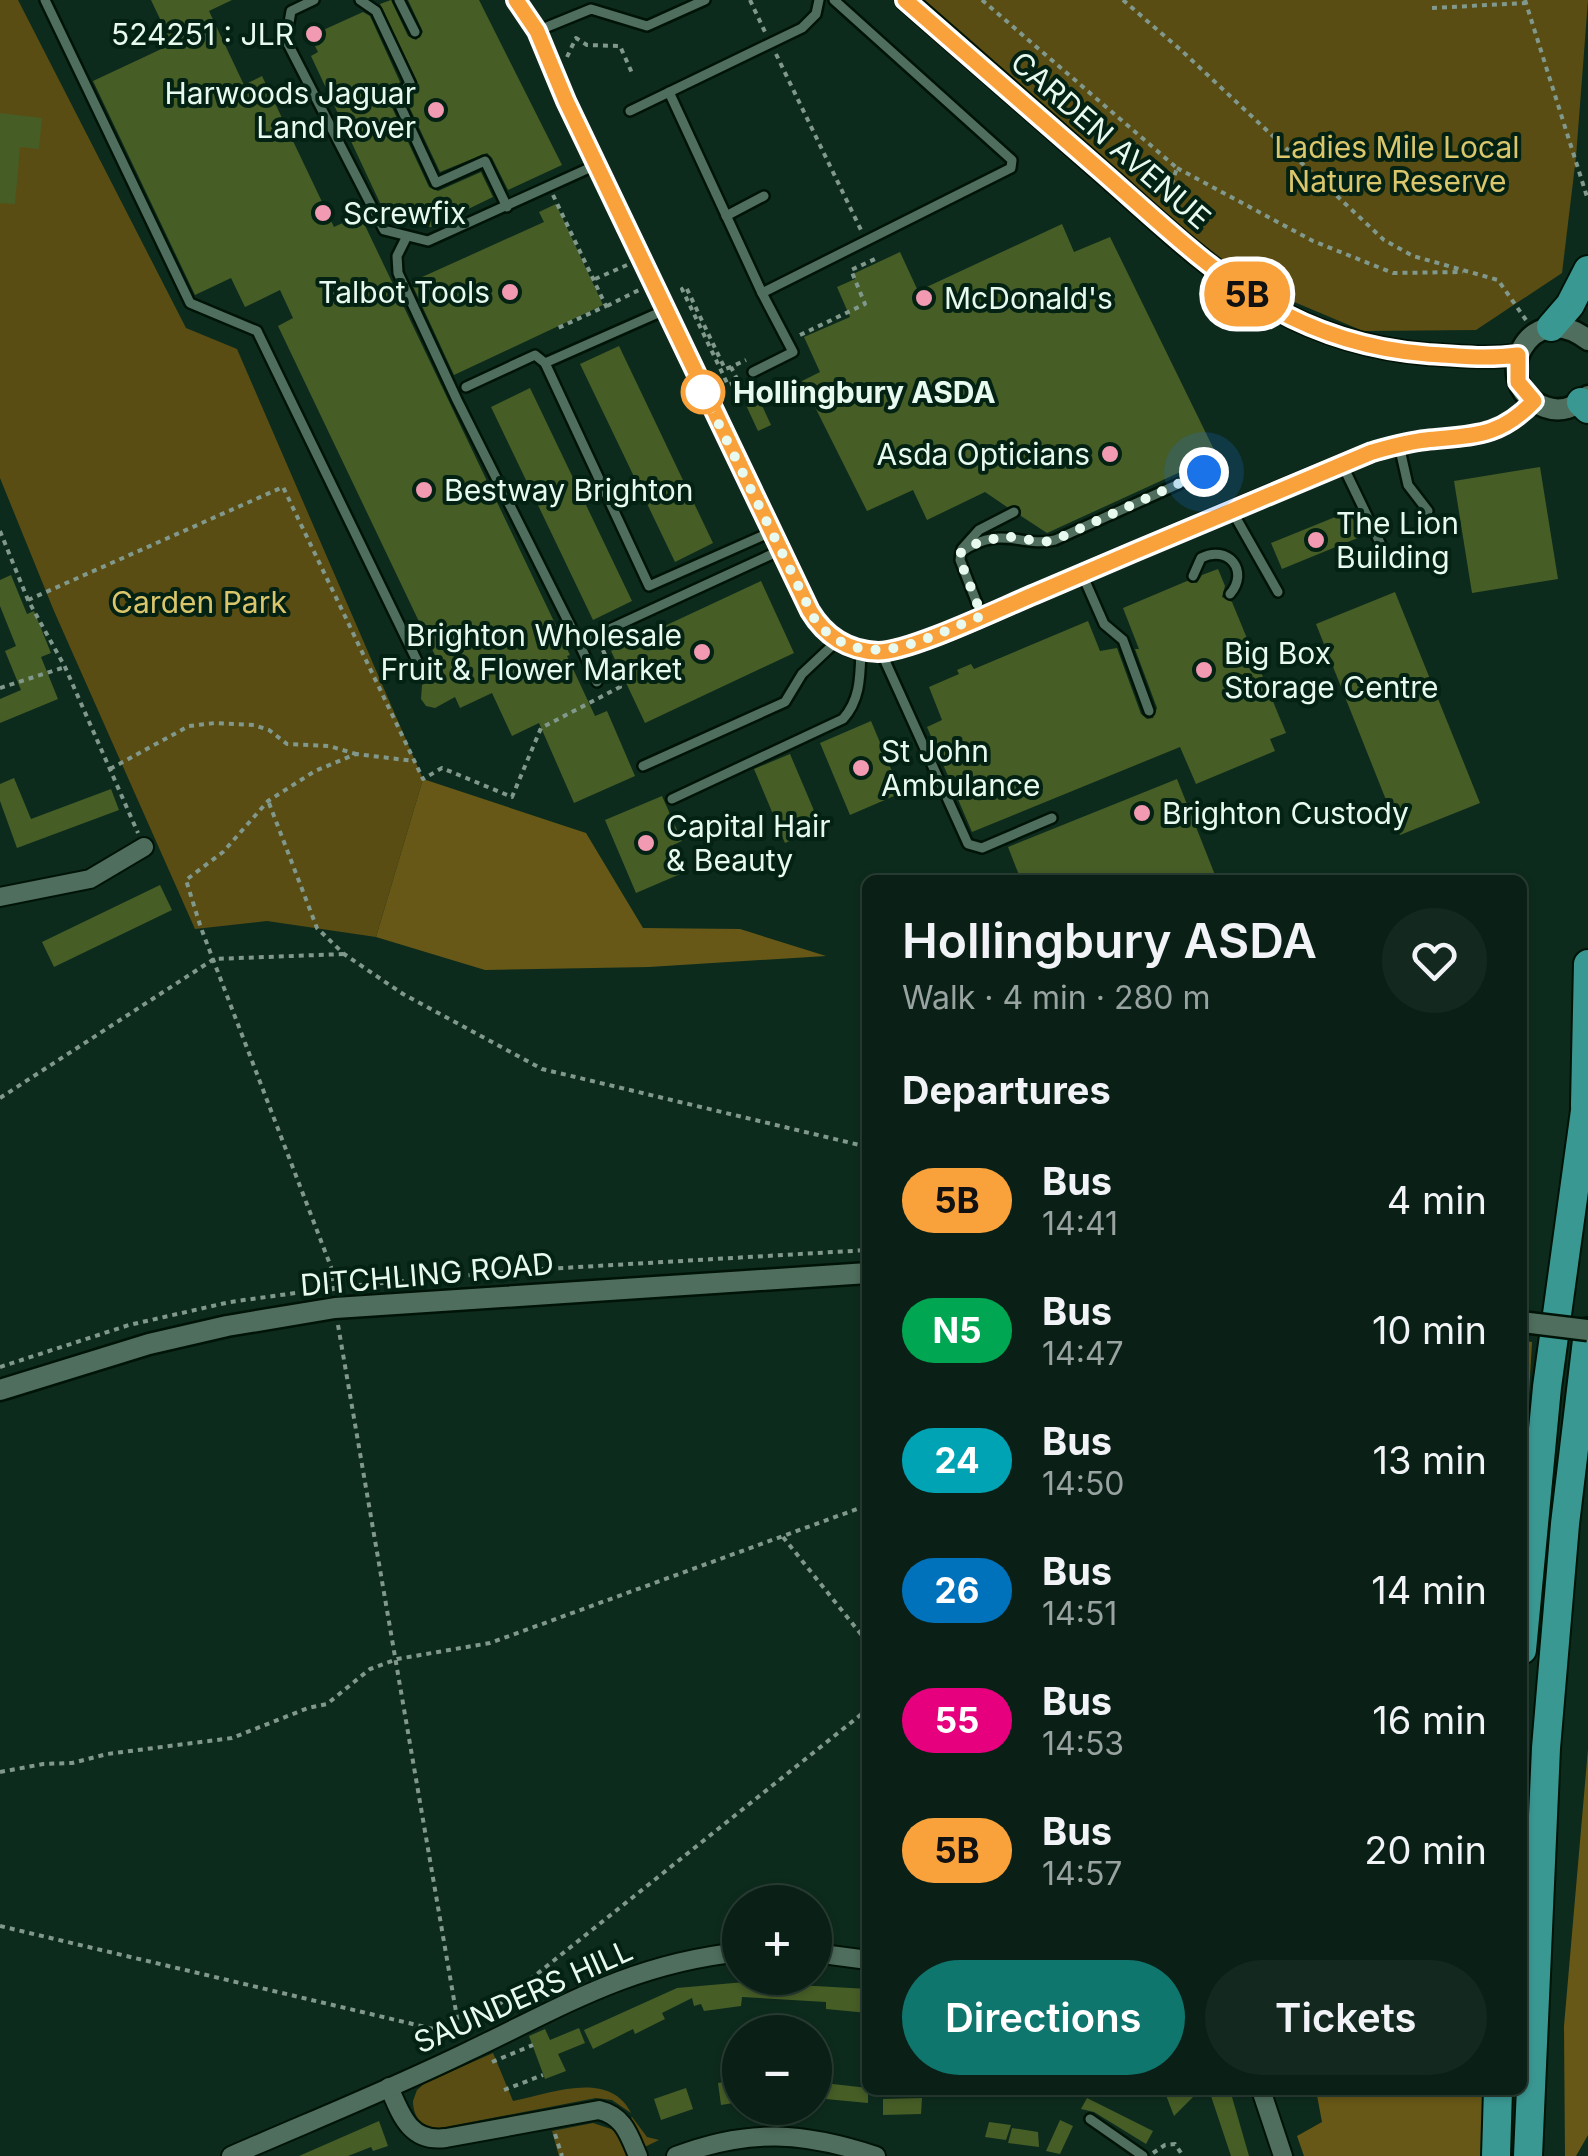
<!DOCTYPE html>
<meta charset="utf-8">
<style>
:root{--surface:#0a2016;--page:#13281f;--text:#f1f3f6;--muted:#99a3a1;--line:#2a3e35;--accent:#0f766e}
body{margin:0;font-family:Inter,sans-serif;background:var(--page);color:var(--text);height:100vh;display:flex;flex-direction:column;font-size:38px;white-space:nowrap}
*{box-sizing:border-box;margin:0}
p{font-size:32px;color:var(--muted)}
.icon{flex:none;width:55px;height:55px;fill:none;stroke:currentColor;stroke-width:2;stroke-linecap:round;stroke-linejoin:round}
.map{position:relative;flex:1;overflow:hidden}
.details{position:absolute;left:862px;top:875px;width:665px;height:1220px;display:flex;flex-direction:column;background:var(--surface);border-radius:15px;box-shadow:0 2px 8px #0004,0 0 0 2px var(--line)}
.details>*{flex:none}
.badge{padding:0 20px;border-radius:32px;font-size:35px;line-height:65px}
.fabs{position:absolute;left:722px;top:1885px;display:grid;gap:20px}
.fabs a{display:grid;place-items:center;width:110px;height:110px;border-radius:50%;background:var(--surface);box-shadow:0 2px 8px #0004,0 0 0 2px var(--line);font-size:50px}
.you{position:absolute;width:50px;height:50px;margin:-25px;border:8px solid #fff;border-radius:50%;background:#1a73e8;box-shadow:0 0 0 15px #1a73e833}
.map>.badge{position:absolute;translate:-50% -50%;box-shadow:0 0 0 5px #fff}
h2{padding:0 40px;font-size:38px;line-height:90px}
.round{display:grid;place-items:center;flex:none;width:105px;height:105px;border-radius:52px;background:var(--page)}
.headline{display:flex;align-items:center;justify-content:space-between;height:170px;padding:0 40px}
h1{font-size:48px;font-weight:600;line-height:75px}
.primary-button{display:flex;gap:20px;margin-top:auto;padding:20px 40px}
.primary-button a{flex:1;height:115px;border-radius:60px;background:var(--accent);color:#fff;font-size:40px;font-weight:600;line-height:115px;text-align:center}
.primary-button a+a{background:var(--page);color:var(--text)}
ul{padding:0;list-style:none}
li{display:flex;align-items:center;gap:30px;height:130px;padding:0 40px}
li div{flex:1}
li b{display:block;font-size:38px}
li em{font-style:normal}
li .badge{min-width:110px;font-weight:700;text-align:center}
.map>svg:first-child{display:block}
.green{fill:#5a4d13}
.forest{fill:#675817}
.building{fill:#465d26}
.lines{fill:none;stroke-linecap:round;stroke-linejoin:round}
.service-casing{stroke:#001307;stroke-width:14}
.minor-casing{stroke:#001307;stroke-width:22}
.tertiary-casing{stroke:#001307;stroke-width:25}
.trunk-casing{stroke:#001307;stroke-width:32}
.path{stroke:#81988c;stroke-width:4;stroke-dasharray:5 5;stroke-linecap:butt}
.service{stroke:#4f6e5d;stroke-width:9}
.minor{stroke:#4f6e5d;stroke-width:18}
.tertiary{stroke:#4f6e5d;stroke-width:20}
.trunk{stroke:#3a9892;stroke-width:28}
.tertiary-bridge-casing{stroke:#001307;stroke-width:25;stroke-linecap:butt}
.tertiary-bridge{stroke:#4f6e5d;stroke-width:20}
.line-casing{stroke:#fff;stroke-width:22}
.line{stroke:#f9a23c;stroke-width:15}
.walk{stroke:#e8faef;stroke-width:10;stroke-dasharray:0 18}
.poi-dot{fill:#f19ab2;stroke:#032214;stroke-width:4}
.stop-dot{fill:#fff;stroke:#f9a23c;stroke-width:5}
.labels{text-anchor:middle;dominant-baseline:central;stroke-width:8;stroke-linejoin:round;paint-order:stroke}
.poi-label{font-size:30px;fill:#e8faef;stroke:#032214;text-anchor:start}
.street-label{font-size:30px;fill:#e8faef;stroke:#032214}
.park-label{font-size:30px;fill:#dcc66b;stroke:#032214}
.stop-label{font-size:30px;font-weight:bold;fill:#e8faef;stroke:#032214;text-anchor:start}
</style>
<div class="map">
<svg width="1588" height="2156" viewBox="0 0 1588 2156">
<rect width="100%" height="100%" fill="#0d2b1d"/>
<g class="green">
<polygon points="0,0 18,0 186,328 237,349 423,779 376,937 267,921 195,929 54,611 0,478"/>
<polygon points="922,0 1588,0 1576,157 1562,273 1476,330 1363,331 1221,271"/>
<path d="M 493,2053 L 513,2101 C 550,2094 609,2069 631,2113 L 612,2100 L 596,2098 L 440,2128 C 423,2128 413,2118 413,2101 L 417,2090 L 425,2083 Z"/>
<polygon points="632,2117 647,2137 659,2140 626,2156 559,2156 552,2131 593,2123 614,2130"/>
</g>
<g class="forest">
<polygon points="423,779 586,833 643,928 740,929 826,956 649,967 485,970 376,937"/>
<polygon points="1523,1341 1532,1342 1523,1498 1522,1341"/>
<polygon points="1588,1749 1588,2135 1576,2156 1565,2156 1564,2026"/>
<polygon points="1316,2090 1487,2090 1483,2156 1304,2156 1297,2136 1322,2122"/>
</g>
<g class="building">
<polygon points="151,0 232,0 209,11 244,85 262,76 334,227 366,212 368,217 360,215 570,655 567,656 595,716 607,711 635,776 574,803 539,723 512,736 492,693 460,708 455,697 435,708 426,706 421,699 422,685 444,674 278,326 293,318 280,290 245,307 231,278 195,295 93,81 172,44"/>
<polygon points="391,0 408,36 416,40 423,32 408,0 479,0 562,165 508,190 492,158 487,153 440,172 406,100 418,83 380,4"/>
<polygon points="363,12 370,16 400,82 390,95 389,101 429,187 438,191 481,172 493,197 431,227 388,220 311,56 318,52 310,36"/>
<polygon points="0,113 42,118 39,149 20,147 15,204 0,203"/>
<polygon points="556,204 603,305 454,375 411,282 544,222 539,212"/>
<polygon points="1062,224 1074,252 1110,237 1224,470 1212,476 1210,466 1200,463 1047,533 1021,516 1019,506 1007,507 985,492 927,520 913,490 867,511 802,381 820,372 804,337 850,317 837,287 855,279 853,274 900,252 918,291"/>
<polygon points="619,346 713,543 675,562 580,364"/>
<polygon points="530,388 632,601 593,620 491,407"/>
<polygon points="758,397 771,425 758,431 745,403"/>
<polygon points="1540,467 1558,579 1472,593 1454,481"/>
<polygon points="1350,511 1360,537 1282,569 1271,543"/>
<polygon points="1218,569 1225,586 1222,597 1232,602 1286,733 1270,739 1275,751 1196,784 1180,747 972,832 927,727 942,720 929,687 959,674 957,670 971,664 974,669 1088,621 1100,651 1117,648 1141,714 1147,719 1153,718 1157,708 1135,649 1139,649 1123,608 1187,581 1197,583 1202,575"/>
<polygon points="11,575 27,614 34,611 51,653 41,657 58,699 0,723 0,699 21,690 5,651 16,646 0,606 0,580"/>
<polygon points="761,581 794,653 645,723 611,651"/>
<polygon points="1395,592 1480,803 1400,835 1316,624"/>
<polygon points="871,721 901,793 850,815 820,743"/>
<polygon points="790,754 821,827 785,843 754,769"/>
<polygon points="14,778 31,819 111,789 119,810 17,848 0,801 0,784"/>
<polygon points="1177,779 1217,880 1021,880 1008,847"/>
<polygon points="662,796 682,841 673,845 685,872 636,893 605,820"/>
<polygon points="160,885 172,910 54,967 42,942"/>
<polygon points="745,1982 868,1989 868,2013 826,2009 826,2002 742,1997 741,2006 704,2011 701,2004 694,2006 692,1998 662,2013 665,2019 635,2034 633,2029 593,2049 584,2030 677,1988"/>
<polygon points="579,2028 585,2043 558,2054 566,2071 545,2079 529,2036 545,2029 550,2040"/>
<polygon points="740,2079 740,2102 721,2105 718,2083"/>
<polygon points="815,2082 868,2088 868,2103 815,2098"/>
<polygon points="686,2088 693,2109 661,2120 654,2099"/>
<polygon points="1164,2090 1200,2090 1174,2116"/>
<polygon points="1209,2090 1230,2090 1249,2156 1231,2156"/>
<polygon points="922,2098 921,2114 883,2115 883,2099"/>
<polygon points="1087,2098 1153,2131 1146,2144 1094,2112 1081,2109"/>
<polygon points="1060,2120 1073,2126 1060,2154 1046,2151"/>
<polygon points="379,2121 388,2146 373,2151 371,2147 348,2156 299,2156"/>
<polygon points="989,2122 1011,2125 1006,2140 985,2137"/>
<polygon points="1012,2128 1038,2132 1039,2147 1008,2143"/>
</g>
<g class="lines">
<defs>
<g id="service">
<polyline points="45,0 190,303 257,331 421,669"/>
<polyline points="314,0 291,11 286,40 384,230 428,241 596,165"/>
<polyline points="360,0 376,11 410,83 397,99 436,183 485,161 507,207"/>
<polyline points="399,0 415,32"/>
<polyline points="537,31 591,9 647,26 705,0"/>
<polyline points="669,92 762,293 1011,168 1012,160 834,0"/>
<polyline points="630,111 802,28 816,14 819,0"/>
<polyline points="726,216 764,196"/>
<polyline points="406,238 397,256 398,273 457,400 579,643 779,551"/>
<polyline points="545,363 649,586 771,532"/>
<polyline points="753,372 793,352 762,293"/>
<polyline points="466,387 535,355 545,363 665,310"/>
<polyline points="1399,445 1408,485 1428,511"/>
<polyline points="1342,464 1383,549"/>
<polyline points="1232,511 1278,592"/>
<polyline points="962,549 979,530 1014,512"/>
<polyline points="1082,574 1104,624 1123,640 1149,711"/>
<path d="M 1193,576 L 1201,558 C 1228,544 1250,571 1230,594"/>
<path d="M 982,616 L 960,560 L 961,552 C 1001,524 1021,548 1055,540 L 1205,472"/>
<polyline points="579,643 597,682"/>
<polyline points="881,652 968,844 982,848 1052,818"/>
<polyline points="643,766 785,702 802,674 837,641"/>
<path d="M 672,799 L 843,719 C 861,699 860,675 861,649"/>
<polyline points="1090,2119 1143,2156"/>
</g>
<g id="minor">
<path d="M 516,0 L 537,31 L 566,101 L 810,611 C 825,636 848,652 878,652 C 910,652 995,611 1028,597 C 1142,548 1257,499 1372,452 C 1387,448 1402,443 1418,441 C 1468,435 1496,441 1534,401"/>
<polyline points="0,897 90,879 144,847"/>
<polyline points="815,1953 868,1960"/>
<path d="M 389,2087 C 401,2115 410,2143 446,2138 L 599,2110 C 624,2116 629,2135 638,2156"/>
<polyline points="1261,2090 1283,2156"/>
<path d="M 231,2156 C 311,2121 391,2089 469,2051 C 565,2005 631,1964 740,1952"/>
<path d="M 676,2156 C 749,2128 804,2132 876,2156"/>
</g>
<g id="tertiary">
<path d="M 906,0 C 971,57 1036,114 1101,171 C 1206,264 1279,341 1426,354 C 1457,356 1487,359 1518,355"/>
<path d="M 1588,340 C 1530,294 1485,385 1545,407 C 1561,413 1576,407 1588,396"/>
<polyline points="0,1390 149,1344 227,1326 335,1308 868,1273"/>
</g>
<g id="trunk">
<polyline points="1551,327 1570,305 1588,270"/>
<polyline points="1581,402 1588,409"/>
<polyline points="1585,1105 1588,964"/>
<polyline points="1522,1650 1547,1387 1588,1089"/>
<polyline points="1496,2156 1498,2090"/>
<polyline points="1528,2156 1546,1748 1565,1524 1588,1332"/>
</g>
</defs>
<use href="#service" class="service-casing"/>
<use href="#minor" class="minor-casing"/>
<use href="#tertiary" class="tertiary-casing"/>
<use href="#trunk" class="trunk-casing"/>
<g class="path">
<polyline points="750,0 765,32"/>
<polyline points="982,0 1177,168 1165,204"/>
<polyline points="1123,0 1183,52 1384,240 1413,256 1498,280 1526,320"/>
<polyline points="1525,0 1588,200"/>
<polyline points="1432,8 1526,3"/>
<polyline points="776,54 861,230"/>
<polyline points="567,57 576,38 587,45 620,46 632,73"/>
<polyline points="1177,168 1313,241 1393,273 1463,272"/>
<polyline points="553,195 606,306 558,328"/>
<polyline points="595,279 627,265"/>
<polyline points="607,306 639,290"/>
<polyline points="800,335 865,304 851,270 875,259"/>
<polyline points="731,367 725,369 686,287 682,289 728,385 738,381 731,367 746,360"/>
<polyline points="0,531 28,600 65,667 138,833"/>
<polyline points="28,600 283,487 423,779 442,768 512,797 541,728 620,687 601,646"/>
<polyline points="0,688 65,667"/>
<polyline points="110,769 189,726 215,723 254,725 269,730 287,744 329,746 356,754"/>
<polyline points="269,803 317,928 344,954 403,994 542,1069 868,1147"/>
<polyline points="0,1098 214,959 344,954"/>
<polyline points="349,1286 528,1270 868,1250"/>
<polyline points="334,1291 331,1267 201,928 186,880 223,852 268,801 315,771 356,754 414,761"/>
<polyline points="338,1325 460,2035"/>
<polyline points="0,1367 129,1325 230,1302 310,1291"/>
<polyline points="783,1537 868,1643"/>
<polyline points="0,1772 43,1764 72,1763 107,1754 232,1738 308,1708 327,1704 370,1669 397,1659 490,1643 868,1505"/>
<polyline points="0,1926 459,2035"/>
<polyline points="467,2030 868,1709"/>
<polyline points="492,2062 533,2045"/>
<polyline points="504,2090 543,2075"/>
<polyline points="555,2134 562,2156"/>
<polyline points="1153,2153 1165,2145 1175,2144 1183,2156"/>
</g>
<use href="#service" class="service"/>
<use href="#minor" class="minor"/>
<use href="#tertiary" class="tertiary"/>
<use href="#trunk" class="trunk"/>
<defs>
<polyline id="tertiary-bridge" points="1522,1322 1588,1330"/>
</defs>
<use href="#tertiary-bridge" class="tertiary-bridge-casing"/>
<use href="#tertiary-bridge" class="tertiary-bridge"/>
</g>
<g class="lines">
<defs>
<path id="line" d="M 516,0 L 537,31 L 566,101 L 810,611 C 825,636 848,651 878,652 C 910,652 1001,608 1035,594 C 1147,546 1259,499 1372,452 C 1390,447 1407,442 1426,440 C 1473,435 1499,438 1534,401 L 1518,382 L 1518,355 C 1487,359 1457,356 1427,354 C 1279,342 1206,263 1101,171 C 1036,114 971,57 905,0"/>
</defs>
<use href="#line" class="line-casing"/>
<use href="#line" class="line"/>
<path class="walk" d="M 703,392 L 816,622 C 866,677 926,637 982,616 L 960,560 L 961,552 L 975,544 L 1004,536 L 1044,542 L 1055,540 L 1204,472"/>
</g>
<g class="poi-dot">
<circle cx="314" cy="34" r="10"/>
<circle cx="436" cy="110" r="10"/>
<circle cx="323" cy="213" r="10"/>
<circle cx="510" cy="292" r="10"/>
<circle cx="924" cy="298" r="10"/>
<circle cx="1110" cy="454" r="10"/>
<circle cx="424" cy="490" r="10"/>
<circle cx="1316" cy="540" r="10"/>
<circle cx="702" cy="652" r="10"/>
<circle cx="1204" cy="670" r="10"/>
<circle cx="861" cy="768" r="10"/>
<circle cx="1142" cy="813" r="10"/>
<circle cx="646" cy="843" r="10"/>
</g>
<circle class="stop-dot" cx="703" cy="392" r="20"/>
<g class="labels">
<g class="poi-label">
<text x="294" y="34" text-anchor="end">524251 : JLR</text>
<text x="416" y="93" text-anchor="end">Harwoods Jaguar<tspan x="416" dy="34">Land Rover</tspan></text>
<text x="343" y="213">Screwfix</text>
<text x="490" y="292" text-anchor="end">Talbot Tools</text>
<text x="944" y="298">McDonald's</text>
<text x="1090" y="454" text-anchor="end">Asda Opticians</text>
<text x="444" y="490">Bestway Brighton</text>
<text x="1336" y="523">The Lion<tspan x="1336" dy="34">Building</tspan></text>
<text x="682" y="635" text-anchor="end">Brighton Wholesale<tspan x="682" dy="34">Fruit &amp; Flower Market</tspan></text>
<text x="1224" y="653">Big Box<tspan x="1224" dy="34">Storage Centre</tspan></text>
<text x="881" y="751">St John<tspan x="881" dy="34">Ambulance</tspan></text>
<text x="1162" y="813">Brighton Custody</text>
<text x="666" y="826">Capital Hair<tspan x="666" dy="34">&amp; Beauty</tspan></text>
</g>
<g class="street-label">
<text transform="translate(1111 140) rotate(41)">CARDEN AVENUE</text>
<text transform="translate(427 1274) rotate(-5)">DITCHLING ROAD</text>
<text transform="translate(523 1996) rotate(-24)">SAUNDERS HILL</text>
</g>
<g class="park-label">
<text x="1397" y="147">Ladies Mile Local<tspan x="1397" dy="34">Nature Reserve</tspan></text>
<text x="199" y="602">Carden Park</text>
</g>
<g class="stop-label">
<text x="733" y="392">Hollingbury ASDA</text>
</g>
</g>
</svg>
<div class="fabs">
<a>+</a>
<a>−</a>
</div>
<div class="you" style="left:1204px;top:472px"></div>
<b class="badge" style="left:1247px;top:294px;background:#f9a23c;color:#111">5B</b>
<section class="details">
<div class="headline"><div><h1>Hollingbury ASDA</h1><p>Walk · 4 min · 280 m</p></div><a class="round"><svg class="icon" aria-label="heart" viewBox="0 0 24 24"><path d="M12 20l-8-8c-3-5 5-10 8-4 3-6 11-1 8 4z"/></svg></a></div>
<h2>Departures</h2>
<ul>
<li><span class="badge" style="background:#f9a23c;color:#111">5B</span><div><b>Bus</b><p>14:41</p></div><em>4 min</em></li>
<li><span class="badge" style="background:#00a651;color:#fff">N5</span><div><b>Bus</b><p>14:47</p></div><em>10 min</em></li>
<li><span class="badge" style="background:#00a3b4;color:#fff">24</span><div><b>Bus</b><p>14:50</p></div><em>13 min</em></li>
<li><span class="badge" style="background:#0072bc;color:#fff">26</span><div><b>Bus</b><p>14:51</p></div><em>14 min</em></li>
<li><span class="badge" style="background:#e6007e;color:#fff">55</span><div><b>Bus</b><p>14:53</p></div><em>16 min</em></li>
<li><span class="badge" style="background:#f9a23c;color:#111">5B</span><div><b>Bus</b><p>14:57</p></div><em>20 min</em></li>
</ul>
<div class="primary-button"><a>Directions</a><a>Tickets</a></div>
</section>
</div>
